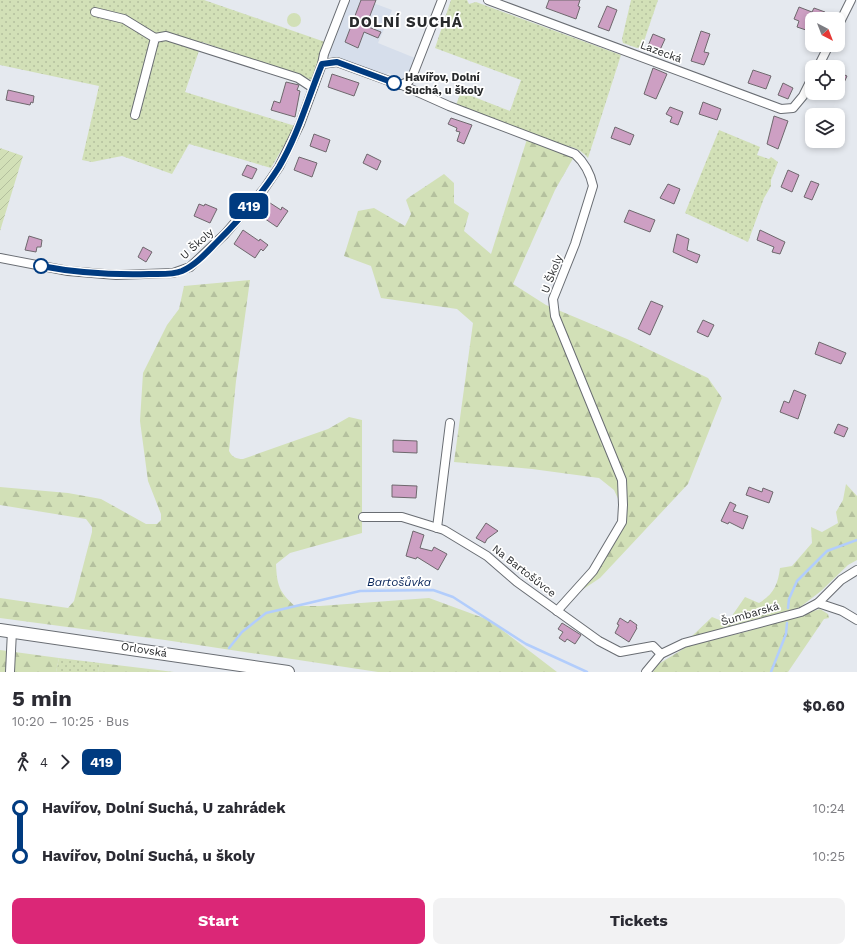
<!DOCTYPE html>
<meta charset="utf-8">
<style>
:root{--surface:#fff;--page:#f2f2f3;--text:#2b2b33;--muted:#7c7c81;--accent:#db2777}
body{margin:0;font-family:"Work Sans",sans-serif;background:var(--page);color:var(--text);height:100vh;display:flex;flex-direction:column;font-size:15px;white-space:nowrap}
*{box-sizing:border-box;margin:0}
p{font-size:13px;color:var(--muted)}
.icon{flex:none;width:22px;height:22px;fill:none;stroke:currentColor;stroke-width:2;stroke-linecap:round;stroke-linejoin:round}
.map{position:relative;height:672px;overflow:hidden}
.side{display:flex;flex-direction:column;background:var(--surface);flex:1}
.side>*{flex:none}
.badge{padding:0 8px;border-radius:6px;font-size:14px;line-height:26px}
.needle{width:26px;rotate:138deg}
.tools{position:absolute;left:805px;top:12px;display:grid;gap:8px}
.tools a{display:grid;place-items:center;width:40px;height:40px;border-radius:8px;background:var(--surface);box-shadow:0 2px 6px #0003;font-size:20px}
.map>.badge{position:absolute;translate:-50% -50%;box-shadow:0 0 0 2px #fff}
.legs{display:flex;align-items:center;gap:6px;height:44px;padding:0 12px;font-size:13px}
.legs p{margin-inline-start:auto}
.headline{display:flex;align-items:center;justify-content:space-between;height:68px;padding:0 12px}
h1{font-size:22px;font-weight:700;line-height:30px}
.button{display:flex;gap:8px;margin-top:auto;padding:8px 12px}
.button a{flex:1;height:46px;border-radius:8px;background:var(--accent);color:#fff;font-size:16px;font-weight:700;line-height:46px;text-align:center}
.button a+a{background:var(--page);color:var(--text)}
ul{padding:0 12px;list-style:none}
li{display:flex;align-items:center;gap:14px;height:48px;font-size:15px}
li i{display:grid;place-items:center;width:6px;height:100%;margin:0 5px;background:currentColor}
li i::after{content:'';width:10px;height:10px;margin:-5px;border:3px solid;border-radius:50%;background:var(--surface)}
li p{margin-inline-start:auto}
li:first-child i{background:linear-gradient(#0000 50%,currentColor 0)}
li:last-child i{background:linear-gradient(currentColor 50%,#0000 0)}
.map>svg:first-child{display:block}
.built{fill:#d6deeb}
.grass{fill:url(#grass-dots)}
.forest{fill:url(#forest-firs)}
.park{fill:#d2e0b7}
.garden{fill:url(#garden-furrows)}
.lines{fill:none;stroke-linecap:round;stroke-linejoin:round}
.stream{stroke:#b2cdfc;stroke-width:2.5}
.building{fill:#cd9fc3;stroke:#6e686d}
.street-casing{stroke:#696d73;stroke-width:10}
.secondary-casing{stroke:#696d73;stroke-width:14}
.street{stroke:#fff;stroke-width:8}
.secondary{stroke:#fff;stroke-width:12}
.line-1-casing{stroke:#fff;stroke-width:9}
.line-1{stroke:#003b80;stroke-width:6}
.stop-1-dot{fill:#fff;stroke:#003b80;stroke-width:2}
.labels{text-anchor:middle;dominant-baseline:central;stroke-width:3.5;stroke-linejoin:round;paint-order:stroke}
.street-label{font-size:11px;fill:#282a2c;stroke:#fff}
.stop-label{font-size:11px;font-weight:bold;fill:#282a2c;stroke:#fff;text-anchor:start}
.water-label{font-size:12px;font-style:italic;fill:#08255a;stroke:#fff}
.district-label{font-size:15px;font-weight:bold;letter-spacing:1px;fill:#282a2c;stroke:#fff}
</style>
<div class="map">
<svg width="857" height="672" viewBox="0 0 857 672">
<defs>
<pattern id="grass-dots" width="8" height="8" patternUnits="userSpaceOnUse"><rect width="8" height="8" fill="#d2e0b7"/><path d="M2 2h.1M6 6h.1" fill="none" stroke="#b4c09e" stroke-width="1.8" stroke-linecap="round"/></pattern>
<pattern id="forest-firs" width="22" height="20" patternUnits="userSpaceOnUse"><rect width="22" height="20" fill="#d2e0b7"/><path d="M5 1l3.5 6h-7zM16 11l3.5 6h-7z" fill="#b4c09e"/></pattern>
<pattern id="garden-furrows" width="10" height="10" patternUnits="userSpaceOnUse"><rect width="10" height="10" fill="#d2e0b7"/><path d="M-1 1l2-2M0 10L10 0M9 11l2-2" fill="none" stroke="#b4c09e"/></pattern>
</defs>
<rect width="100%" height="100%" fill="#e5e9ef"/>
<polygon class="built" points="345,0 365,0 392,10 378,43 415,58 405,80 388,73 387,75 376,71 375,73 324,54"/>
<g class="grass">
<polygon points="0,0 204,0 325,42 312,80 202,42 185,92 295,126 271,168 189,144 172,174 122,156 92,162 82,160 99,86 0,65"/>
<path d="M 451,0 L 467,0 L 469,4 L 476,2 L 621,55 L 588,158 C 579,148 572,146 559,145 L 456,105 L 461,92 L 510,111 L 521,80 L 435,48 Z"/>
<polygon points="631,0 658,0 642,47 637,48 623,43 622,39"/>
<polygon points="719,130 760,147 757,155 769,159 771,157 778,162 771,180 771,186 764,198 748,242 685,213"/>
<polygon points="59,658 100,663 98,672 56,672"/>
</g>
<g class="forest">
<polygon points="527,139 575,155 555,190 513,284 546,305 627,339 708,378 722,398 688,484 600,578 582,590 563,610 624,524 620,503 614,490 599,478 532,469 454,462 473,323 457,309 381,298 371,266 344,256 358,211 374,208 405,226 411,214 406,200 408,198 444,174 454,183 454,203 469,213 464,231 491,254"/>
<path d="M 250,280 L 236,381 L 229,451 C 232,457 236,459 243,459 L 328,429 L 349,417 L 362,420 L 362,533 L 290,553 L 276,564 C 277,585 279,592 295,606 L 320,606 L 429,598 L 489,620 L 557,672 L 378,672 L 165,640 L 0,618 L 0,598 L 68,608 L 74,601 L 92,532 L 92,527 L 86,519 L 0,505 L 0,487 L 68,493 L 101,499 L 146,524 L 157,524 L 161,520 L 161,514 L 148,481 L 140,421 L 143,373 L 167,325 L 179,309 L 184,286 Z"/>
<path d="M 846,484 L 857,496 L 857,560 L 848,565 L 821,591 L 799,608 L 749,623 L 691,637 L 712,617 L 727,623 L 745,597 L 759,603 C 774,594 778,584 780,568 L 792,566 L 812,543 L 811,527 L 822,532 L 838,523 L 836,512 L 843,500 Z"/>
<polygon points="820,609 828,614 829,618 824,619 788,672 653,672 657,665 688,646 745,632"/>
<polygon points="0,650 59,658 56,672 0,672"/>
<polygon points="100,663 174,672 98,672"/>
</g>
<circle class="park" cx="294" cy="20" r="7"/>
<polygon class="garden" points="0,148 23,156 0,231"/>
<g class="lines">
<g class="stream">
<polyline points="788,608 789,599 797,581 827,551 857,540"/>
<polyline points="229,648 242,632 266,613 360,591 433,590 453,597 526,644 587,672"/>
<polyline points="771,672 786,634 787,623"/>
</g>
</g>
<g class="building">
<polygon points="361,0 376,0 366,26 381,32 378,38 364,32 358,48 345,42"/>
<polygon points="549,0 580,0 578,6 580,7 576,19 546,8"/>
<polygon points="607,6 617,10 609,31 598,27"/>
<polygon points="799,7 812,12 814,8 825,12 823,16 828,19 812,19 812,32 797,27 799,21 794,19"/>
<polygon points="701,31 710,34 704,52 709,53 704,65 691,61"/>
<polygon points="653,34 665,39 660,50 648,46"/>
<polygon points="653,68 667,74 656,99 644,94"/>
<polygon points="753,70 771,76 766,89 748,83"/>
<polygon points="838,72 847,76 838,96"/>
<polygon points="332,74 359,83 354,96 328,87"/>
<polygon points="286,82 299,85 297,90 300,91 295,117 271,110 274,101 280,103"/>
<polygon points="783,83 793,88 788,99 778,95"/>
<polygon points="8,90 34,96 33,103 31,102 30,105 6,100"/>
<polygon points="703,102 721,109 717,120 699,114"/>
<polygon points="670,107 683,112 678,125 670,122 672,117 666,114"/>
<polygon points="774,116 788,121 778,149 767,144"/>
<polygon points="451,118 472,125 464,144 457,141 460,132 456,131 457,128 448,124"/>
<polygon points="615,127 634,135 630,145 611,138"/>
<polygon points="314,134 330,140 326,152 310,146"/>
<polygon points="367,154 381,161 377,170 363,163"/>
<polygon points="299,157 317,163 312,177 294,170"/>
<polygon points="247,165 257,169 252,179 242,175"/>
<polygon points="788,170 799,175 792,192 781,187"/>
<polygon points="811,181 819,184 812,200 804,197"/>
<polygon points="668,184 680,189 674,204 660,198"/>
<polygon points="267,201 281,210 282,207 288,211 277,227 258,214"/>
<polygon points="199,204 204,206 205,204 217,209 210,223 194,216"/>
<polygon points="629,210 655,220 650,232 624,222"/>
<polygon points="243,230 259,241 260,239 268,245 263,251 261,249 255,258 234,244"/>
<polygon points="760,230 785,242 780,254 772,252 774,247 757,240"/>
<polygon points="677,234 689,239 687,250 700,255 697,263 673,252"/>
<polygon points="29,236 42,240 41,247 37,247 36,252 25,250"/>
<polygon points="143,247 152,252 146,262 138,257"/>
<polygon points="651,301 663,306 650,335 638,329"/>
<polygon points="703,320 714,325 708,337 697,332"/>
<polygon points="819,342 846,353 841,364 815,354"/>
<polygon points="794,390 806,395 798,419 780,412 784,401 789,403"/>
<polygon points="838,424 848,428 844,437 834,433"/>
<polygon points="393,440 417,441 417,453 393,452"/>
<polygon points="392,485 417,486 416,498 392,497"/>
<polygon points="749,487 762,492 763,488 773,492 769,503 746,495"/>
<polygon points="730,502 736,505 733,511 748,516 743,529 729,522 728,524 721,521"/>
<polygon points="486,523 498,531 487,539 485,543 476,538"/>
<polygon points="413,531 424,535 420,548 432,551 434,547 447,554 438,570 417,557 416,559 406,556"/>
<polygon points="620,618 628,623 630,620 637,625 636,627 637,628 629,642 615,633 619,625 617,624"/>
<polygon points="562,623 581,635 575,644 567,639 565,642 559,638 563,632 558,629"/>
</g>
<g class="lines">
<defs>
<g id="street">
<polyline points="488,0 781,109 793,108 803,96 812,78"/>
<polyline points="95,12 124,19 155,38"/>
<polyline points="838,26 851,0"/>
<polyline points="322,64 324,54 345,0"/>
<polyline points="818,67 829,45"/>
<path d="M 402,85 L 449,106 L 575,154 C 585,163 590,172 593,186 L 575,244 L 553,299 L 555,316 L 622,480 L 623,505 L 622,522 L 593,571 L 557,611"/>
<polyline points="135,115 155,38 166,36 298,78 313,88"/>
<polyline points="0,258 68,271 116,275 173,273 190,267 225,234 264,189 279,167 300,124 322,64 337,62 400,85 408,82 412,77 442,0"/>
<polyline points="363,517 402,517 444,530 487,556 517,582 599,641 620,652 653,646 661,654"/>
<polyline points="437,528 450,423"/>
<polyline points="818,603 842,611 857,620"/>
<polyline points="10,672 12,631"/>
<polyline points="646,672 661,654 684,643 801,612 818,603 841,580 857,570"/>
</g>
<polyline id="secondary" points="0,630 288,672"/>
</defs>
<use href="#street" class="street-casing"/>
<use href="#secondary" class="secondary-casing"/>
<use href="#street" class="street"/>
<use href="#secondary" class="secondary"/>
</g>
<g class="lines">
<defs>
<path id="line-1" d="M 41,266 C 77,273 112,275 149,274 C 160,274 172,275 182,271 C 196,265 207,252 217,242 C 240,219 262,194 279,167 C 298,135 308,98 322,64 L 337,62 L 394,83"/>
</defs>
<use href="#line-1" class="line-1-casing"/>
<use href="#line-1" class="line-1"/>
</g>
<g class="stop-1-dot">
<circle cx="394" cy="83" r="7"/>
<circle cx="41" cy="266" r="7"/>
</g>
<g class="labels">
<g class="street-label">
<text transform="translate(661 52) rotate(20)">Lazecká</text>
<text transform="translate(197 244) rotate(-42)">U Školy</text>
<text transform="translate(552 274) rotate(-69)">U Školy</text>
<text transform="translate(524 571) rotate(38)">Na Bartošůvce</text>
<text transform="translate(750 614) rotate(-16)">Šumbarská</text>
<text transform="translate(144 650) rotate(9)">Orlovská</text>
</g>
<g class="stop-label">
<text x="405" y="77">Havířov, Dolní<tspan x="405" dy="13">Suchá, u školy</tspan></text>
</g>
<g class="water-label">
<text x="399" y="582">Bartošůvka</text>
</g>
<g class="district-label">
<text x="406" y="22">DOLNÍ SUCHÁ</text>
</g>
</g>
</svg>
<div class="tools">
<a><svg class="needle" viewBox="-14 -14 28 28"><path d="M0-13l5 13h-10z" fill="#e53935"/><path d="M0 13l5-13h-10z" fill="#7c7c81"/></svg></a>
<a><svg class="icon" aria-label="locate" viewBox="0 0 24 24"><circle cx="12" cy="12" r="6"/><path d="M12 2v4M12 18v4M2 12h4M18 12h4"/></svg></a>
<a><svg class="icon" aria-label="layers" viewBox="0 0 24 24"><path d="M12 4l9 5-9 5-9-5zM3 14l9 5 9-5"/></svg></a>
</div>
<b class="badge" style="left:249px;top:206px;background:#003b80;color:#fff">419</b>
</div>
<section class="side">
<div class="headline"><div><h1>5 min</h1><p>10:20 – 10:25 · Bus</p></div><b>$0.60</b></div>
<div class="legs"><svg class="icon" aria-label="walk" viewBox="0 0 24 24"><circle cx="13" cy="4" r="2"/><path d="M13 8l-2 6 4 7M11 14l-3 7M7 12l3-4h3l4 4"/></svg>4<svg class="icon" aria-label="forward" viewBox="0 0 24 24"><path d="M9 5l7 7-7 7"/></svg><b class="badge" style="background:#003b80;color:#fff">419</b></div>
<ul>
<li><i style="color:#003b80"></i><b>Havířov, Dolní Suchá, U zahrádek</b><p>10:24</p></li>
<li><i style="color:#003b80"></i><b>Havířov, Dolní Suchá, u školy</b><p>10:25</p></li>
</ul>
<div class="button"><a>Start</a><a>Tickets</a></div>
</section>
